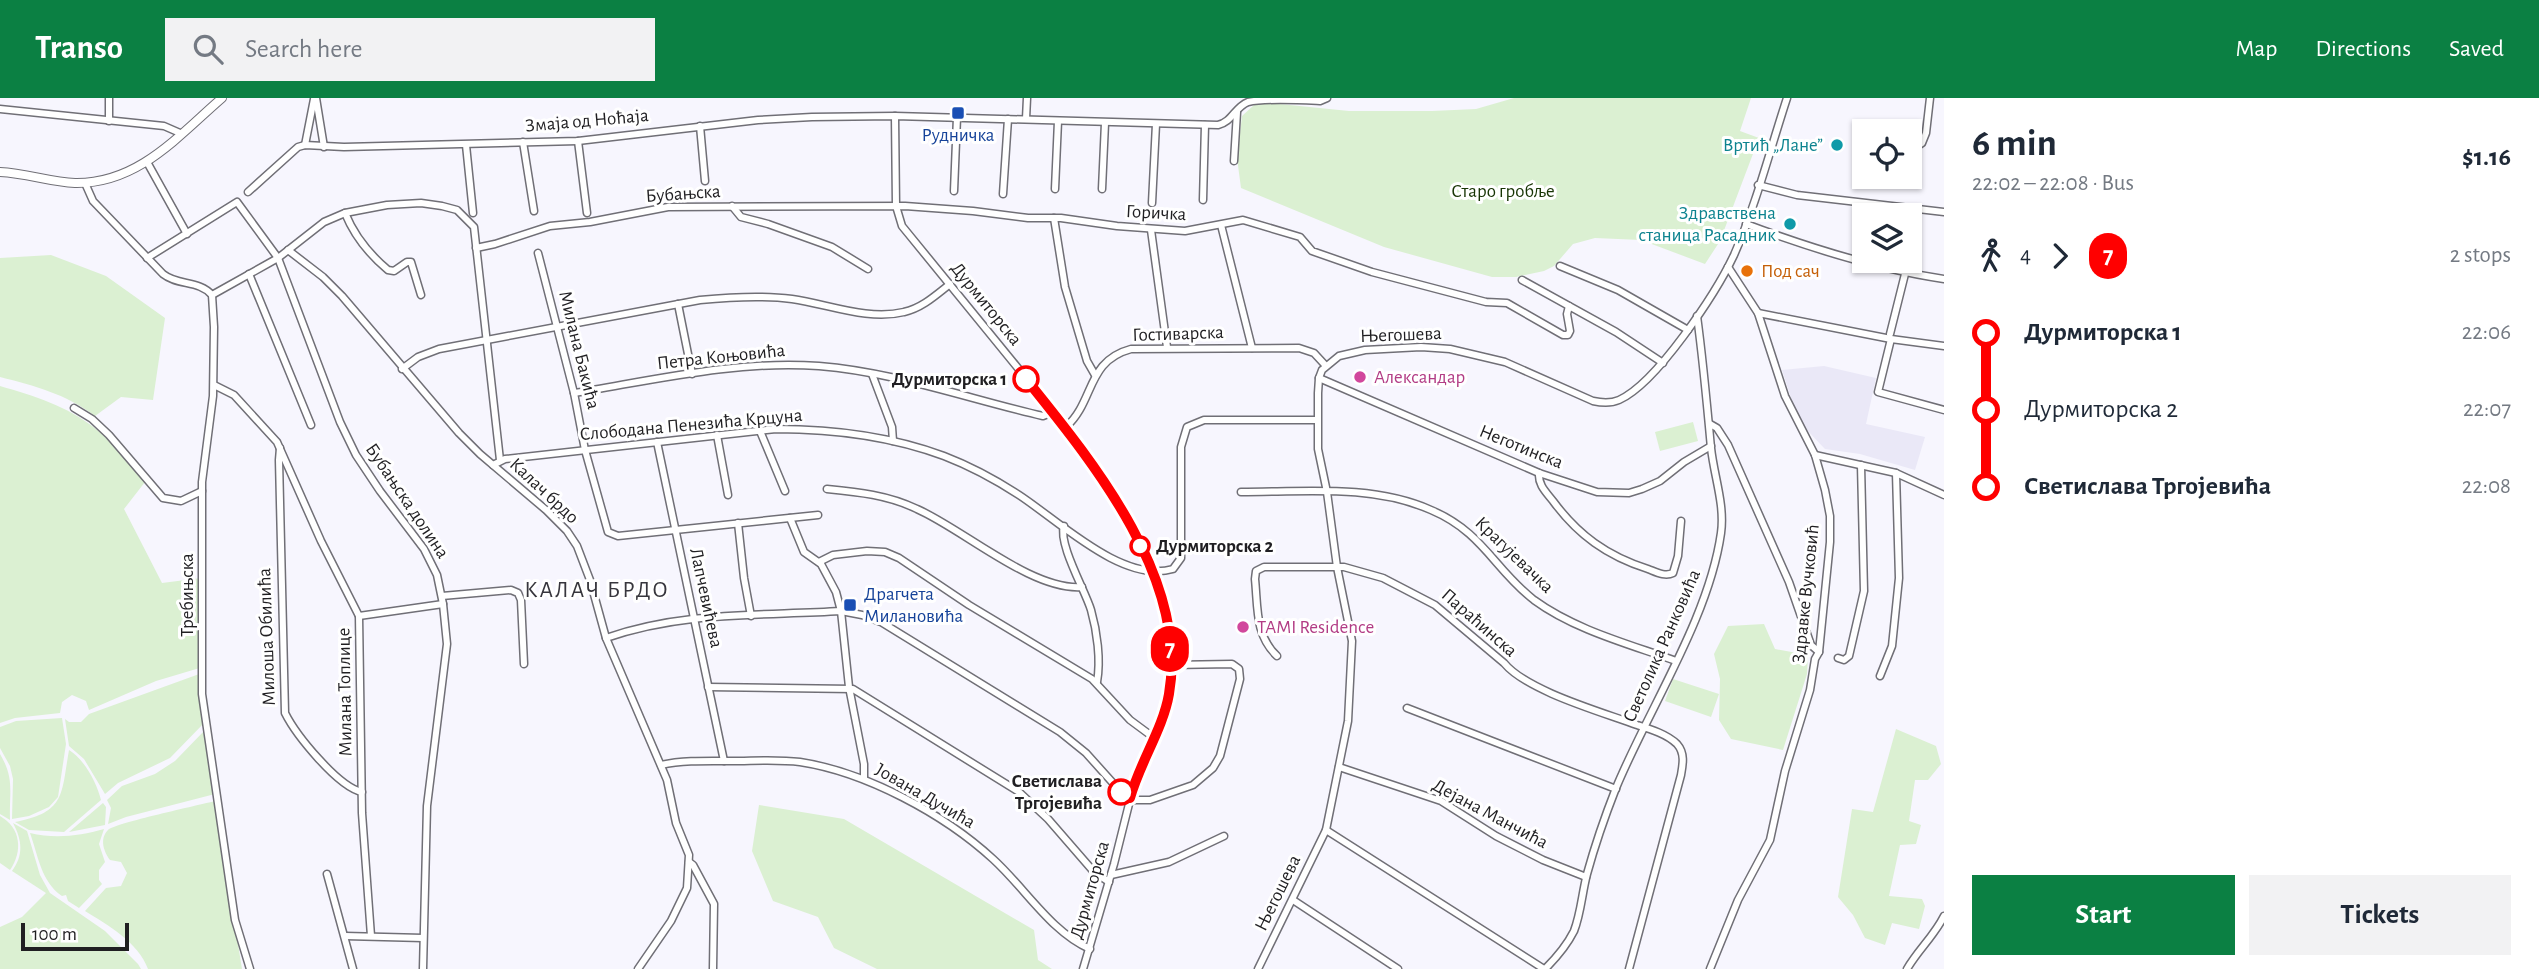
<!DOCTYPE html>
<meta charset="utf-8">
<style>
:root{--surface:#fff;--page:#f2f2f3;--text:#1f2937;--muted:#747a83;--accent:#0b8043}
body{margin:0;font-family:"Alegreya Sans",sans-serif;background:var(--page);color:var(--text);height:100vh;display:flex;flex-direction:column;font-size:26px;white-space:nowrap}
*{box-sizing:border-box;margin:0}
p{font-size:23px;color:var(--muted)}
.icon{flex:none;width:38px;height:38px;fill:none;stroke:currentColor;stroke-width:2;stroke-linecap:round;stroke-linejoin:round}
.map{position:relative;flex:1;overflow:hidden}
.panel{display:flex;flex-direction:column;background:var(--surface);width:595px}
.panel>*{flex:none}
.badge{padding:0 14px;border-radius:23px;font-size:24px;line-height:46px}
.tools{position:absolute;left:1852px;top:21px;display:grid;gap:14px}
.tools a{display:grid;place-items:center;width:70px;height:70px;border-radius:0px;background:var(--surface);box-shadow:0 2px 5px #0004;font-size:35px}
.scale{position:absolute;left:21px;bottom:18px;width:108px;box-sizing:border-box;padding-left:7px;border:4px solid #201f22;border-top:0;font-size:19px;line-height:24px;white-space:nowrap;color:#201f22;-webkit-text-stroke:5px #fff;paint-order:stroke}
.map>.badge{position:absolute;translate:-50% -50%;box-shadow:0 0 0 4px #fff}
.legs{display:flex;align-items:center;gap:10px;height:77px;padding:0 28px;font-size:23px}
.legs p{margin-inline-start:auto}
.summary{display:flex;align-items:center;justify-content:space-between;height:119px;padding:0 28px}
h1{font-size:38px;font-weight:700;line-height:52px}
.primary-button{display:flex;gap:14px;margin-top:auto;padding:14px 28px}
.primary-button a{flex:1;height:80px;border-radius:0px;background:var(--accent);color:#fff;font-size:28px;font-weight:700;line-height:80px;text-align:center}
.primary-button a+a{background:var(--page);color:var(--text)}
ul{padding:0 28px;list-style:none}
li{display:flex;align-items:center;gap:24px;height:77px;font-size:26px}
li i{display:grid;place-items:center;width:10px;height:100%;margin:0 9px;background:currentColor}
li i::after{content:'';width:18px;height:18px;margin:-9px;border:5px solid;border-radius:50%;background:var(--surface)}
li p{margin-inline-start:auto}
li:first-child i{background:linear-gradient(#0000 50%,currentColor 0)}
li:last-child i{background:linear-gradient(currentColor 50%,#0000 0)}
header{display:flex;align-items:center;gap:42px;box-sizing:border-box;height:98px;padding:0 35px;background:var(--accent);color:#fff}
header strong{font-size:33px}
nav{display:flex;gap:38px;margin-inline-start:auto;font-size:24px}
.search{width:490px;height:63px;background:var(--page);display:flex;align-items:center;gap:18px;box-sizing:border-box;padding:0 24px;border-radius:0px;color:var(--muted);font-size:26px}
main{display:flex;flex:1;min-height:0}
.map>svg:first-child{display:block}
.built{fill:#eae8f7}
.green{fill:#dbf0d2}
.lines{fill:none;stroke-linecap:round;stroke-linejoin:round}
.minor-casing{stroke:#706f76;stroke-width:9}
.tertiary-casing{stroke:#706f76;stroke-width:10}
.minor{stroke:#fff;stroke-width:6}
.tertiary{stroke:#fff;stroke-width:8}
.line-1-casing{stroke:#fff;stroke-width:16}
.line-1{stroke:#f00;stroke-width:10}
.transit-dot{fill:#1a4fb4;stroke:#fff;stroke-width:2.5}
.culture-dot{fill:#0f9aa8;stroke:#fff;stroke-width:2.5}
.food-dot{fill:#e8710a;stroke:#fff;stroke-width:2.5}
.hotel-dot{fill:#d1479c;stroke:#fff;stroke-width:2.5}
.stop-1-dot{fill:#fff;stroke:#f00;stroke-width:3.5}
.labels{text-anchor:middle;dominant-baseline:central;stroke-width:6;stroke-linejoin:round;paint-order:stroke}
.street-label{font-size:19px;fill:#201f22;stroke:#fff}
.transit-label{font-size:19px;fill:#164399;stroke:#fff}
.culture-label{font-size:19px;fill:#0d838f;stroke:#fff;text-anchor:end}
.park-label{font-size:19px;fill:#173404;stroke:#fff}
.food-label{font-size:19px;fill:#c56008;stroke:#fff;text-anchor:start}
.hotel-label{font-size:19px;fill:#b23c85;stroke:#fff;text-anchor:start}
.stop-label{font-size:19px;font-weight:bold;fill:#201f22;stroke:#fff;text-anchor:end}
.quarter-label{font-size:23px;letter-spacing:2px;fill:#37363d;stroke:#fff}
</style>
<header>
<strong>Transo</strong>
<div class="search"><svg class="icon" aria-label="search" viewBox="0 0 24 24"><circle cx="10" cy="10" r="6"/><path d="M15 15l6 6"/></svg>Search here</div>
<nav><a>Map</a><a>Directions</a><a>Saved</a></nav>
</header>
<main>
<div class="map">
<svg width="1944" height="871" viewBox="0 0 1944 871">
<rect width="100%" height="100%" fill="#f7f6fe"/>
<polygon class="built" points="1824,268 1876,280 1866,326 1925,339 1915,372 1860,356 1825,351 1806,331 1793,306 1782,272"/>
<g class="green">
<polygon points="1514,0 1751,0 1740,33 1759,40 1720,143 1705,166 1641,142 1595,140 1573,146 1554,168 1544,173 1516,179 1492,179 1384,149 1241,90 1237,60 1242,18 1254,7 1269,5 1349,13 1432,13 1476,11"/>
<path d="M 51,157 L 106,178 L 165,220 L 153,302 L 121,299 L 95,318 C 66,296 35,288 0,279 L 0,160 Z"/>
<path d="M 0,288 C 35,298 67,308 96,331 C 114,345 129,367 145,384 L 124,411 L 162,485 L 201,480 L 203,569 L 156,583 L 89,612 L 86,603 L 72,597 L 62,604 L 60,615 L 15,620 L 0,625 Z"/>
<polygon points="1693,324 1698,343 1660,353 1655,334"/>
<polygon points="1764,526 1775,551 1808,557 1807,576 1783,652 1731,641 1719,622 1720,581 1714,556 1728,528"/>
<polygon points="202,575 205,624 170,660 118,685 105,696 84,661 69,648 65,621 69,624 81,624 89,616"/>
<polygon points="1673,581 1719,596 1711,619 1665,603"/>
<polygon points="62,620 66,646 58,699 49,709 29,718 12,721 13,681 10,668 0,650 0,629 16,623"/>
<polygon points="206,631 215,696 126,719 108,726 111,710 107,702 122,688 155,676 175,663"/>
<polygon points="1896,631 1936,648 1941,666 1928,682 1915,682 1909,723 1921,727 1916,746 1900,747 1889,798 1922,801 1925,808 1919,831 1892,825 1885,847 1865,840 1853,817 1838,799 1852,711 1873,714"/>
<path d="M 69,652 C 84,661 97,685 101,702 L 64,734 L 29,732 L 15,724 C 66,714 61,697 69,652 Z"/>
<path d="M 0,656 C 15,681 9,694 10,722 L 0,716 Z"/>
<path d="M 215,703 L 242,871 L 148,871 C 138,844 108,827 85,813 L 106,790 L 121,788 L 127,775 L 121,764 L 110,762 C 104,754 99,741 108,732 C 115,725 200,707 215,703 Z"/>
<polygon points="103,705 106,709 105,727 69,734"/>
<polygon points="759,707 844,721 1034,832 1038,862 1052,871 877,871 834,850 818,819 773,803 752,753"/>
<path d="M 0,718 C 21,730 23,753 10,772 L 0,765 Z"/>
<path d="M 13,725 L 27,733 L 40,777 L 50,795 L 105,833 L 138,866 L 141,871 L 0,871 L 0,829 L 22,819 L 46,795 L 12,773 C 24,757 22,742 13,725 Z"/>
<path d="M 104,731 L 99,746 L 105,764 L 99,772 L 99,782 L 102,786 L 79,810 L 68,803 L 66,797 L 62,798 C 41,784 38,757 30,735 C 55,741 80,738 104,731 Z"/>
</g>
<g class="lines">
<defs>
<g id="minor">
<polyline points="316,0 324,49"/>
<polyline points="0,11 164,28 180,35"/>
<polyline points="895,18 896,108 902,128 1066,329 1104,382 1154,473 1165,509 1171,567 1167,605 1135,682 1114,766 1083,871"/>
<polyline points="1026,21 1027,0"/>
<polyline points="109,23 109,0"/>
<polyline points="700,28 705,83"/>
<polyline points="578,43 587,115"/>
<polyline points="523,44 534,113"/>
<polyline points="305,47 314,1"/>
<polyline points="466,47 473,115"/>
<polyline points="1909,54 1922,45 1926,35 1930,0"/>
<polyline points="1234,63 1237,14"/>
<polyline points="147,64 187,136"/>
<path d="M 85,85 L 93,103 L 163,176 C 178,188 199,182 212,197 L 214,229 L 213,298 L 202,384 L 202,596 L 235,822 L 250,871"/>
<polyline points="1758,87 1797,97 1944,114"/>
<polyline points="1055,91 1058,23"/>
<polyline points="1102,91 1105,25"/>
<polyline points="954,93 957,19"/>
<path d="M 248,94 L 298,49 L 305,47 L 344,49 L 578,43 L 758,22 L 812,19 L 895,18 L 1218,27 C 1232,24 1235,9 1248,4 C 1266,0 1300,2 1320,3 L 1327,0"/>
<polyline points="1003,96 1008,21"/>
<polyline points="1203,102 1205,27"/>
<polyline points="1152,105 1156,26"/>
<polyline points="732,108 741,119 768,126 832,149 868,171"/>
<path d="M 345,115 C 354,137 370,157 388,172 L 394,173 L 407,164 L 411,164 L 421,197"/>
<polyline points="1054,120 1065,189 1087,263 1095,277"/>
<path d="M 1746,126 C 1810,150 1876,171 1944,181"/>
<polyline points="1221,127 1252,250"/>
<polyline points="1151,132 1167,249"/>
<polyline points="476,150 495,146 550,128 590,124 668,109 905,108 973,113 1028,120 1061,120 1117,128 1185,133 1243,122 1300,139 1312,153 1372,174 1486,204 1507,205 1563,237 1568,237 1570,233 1567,216 1569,208"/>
<polyline points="288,152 323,179 342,198 459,335 480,356 546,412 567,433 577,448 590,482 606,540 667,682 676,725 689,757 687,790 671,823 638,871"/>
<polyline points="538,155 574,295 585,352 608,434 618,438 818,417"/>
<polyline points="147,160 237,104 278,160 340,324 356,357 380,393 424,451 437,477 443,506 447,546 427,708 423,871"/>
<polyline points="1560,168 1618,192 1688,232"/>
<polyline points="249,176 311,327"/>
<polyline points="1522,182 1616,234 1663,265"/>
<polyline points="212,197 278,160 324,124 345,115 387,107 421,105 442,108 457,112 474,129 500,362"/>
<polyline points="678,206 692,276"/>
<polyline points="1758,215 1891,241 1944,248"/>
<polyline points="1890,236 1905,176"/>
<polyline points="1891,241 1878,294 1944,312"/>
<path d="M 402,271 L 418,259 L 439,251 L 700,202 C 731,199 761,197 792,201 C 828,206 868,223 904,214 C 922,210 936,197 950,186"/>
<polyline points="872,276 892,329 893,343"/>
<polyline points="1319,280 1539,375 1597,394 1629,395 1642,391 1660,383 1684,364 1711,348"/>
<polyline points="214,287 234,297 277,344 321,443 359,518 362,715 371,838"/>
<path d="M 574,295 C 654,282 737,262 819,268 C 895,274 969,301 1043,318 L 1053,314"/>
<polyline points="74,310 92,321 109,337 163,400 181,403 202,393"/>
<polyline points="1710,326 1717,330 1728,347 1789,484 1811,547 1819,554"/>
<path d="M 1066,329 C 1095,303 1086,263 1131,251 L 1299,250 L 1314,255 L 1326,268"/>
<polyline points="760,333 785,393"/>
<polyline points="717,337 728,397"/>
<polyline points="657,344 724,663"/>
<path d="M 280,350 L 279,362 L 285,615 C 296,637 338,689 362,694"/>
<polyline points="1815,357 1896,375 1944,397"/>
<path d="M 493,367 L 505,361 L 776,331 C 833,331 890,338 944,358 C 970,368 996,382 1019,397 C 1059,423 1123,486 1173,471 L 1181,460 L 1181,349 L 1187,329 L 1204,322 L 1317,322"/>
<path d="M 1539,375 C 1538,387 1546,394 1553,403 C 1578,437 1607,458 1648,471 C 1656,474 1665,479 1673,475 L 1678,458 L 1681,423"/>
<path d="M 827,391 C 858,394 888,397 917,411 C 963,431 1032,493 1082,489"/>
<path d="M 1241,394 C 1304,394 1372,386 1431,412 C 1483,434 1494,471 1534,502 C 1575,532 1629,546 1676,563"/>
<polyline points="790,420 804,454 821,466 836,494 841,513 849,589 864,666 864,680"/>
<polyline points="738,425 744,480 751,518"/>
<path d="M 1064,428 C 1058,446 1085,492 1091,512 C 1097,533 1101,562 1097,584"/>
<polyline points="819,464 833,457 867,453 885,454 899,460 969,507 1092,581 1130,622 1153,639"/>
<polyline points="442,498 511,492 518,495 521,502 524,566"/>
<polyline points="359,518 443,506"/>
<path d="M 606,540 C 683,513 760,518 841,513 L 862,517 L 881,524 L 1060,634 L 1086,655 L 1121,694 L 1135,702 L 1150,702 L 1193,687 L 1213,670 L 1220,658 L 1240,581 L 1239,571 L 1232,566 L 1171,567"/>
<path d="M 1277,558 C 1255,537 1258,511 1255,481 L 1256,473 L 1264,469 L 1344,469 L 1383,480 L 1435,507 L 1504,565 C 1527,593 1602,614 1637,627 C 1650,631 1667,636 1677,646 C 1685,655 1683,666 1681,677 L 1629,871"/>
<polyline points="1838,560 1844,562 1849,558 1864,493 1861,367"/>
<polyline points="1880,578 1892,548 1899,480 1896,375"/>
<polyline points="708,589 853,591 1019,694 1048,721 1094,774 1109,784"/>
<polyline points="1407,610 1616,691"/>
<path d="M 661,667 C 684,662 708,663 731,663 C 753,663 777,661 800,664 C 866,674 944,716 993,761 C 1025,790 1051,834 1090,851"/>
<polyline points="1339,669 1441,703 1496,738 1543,762 1586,779"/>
<polyline points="1326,732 1544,871"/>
<polyline points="689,764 693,767 714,806 713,871"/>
<polyline points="327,776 353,871"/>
<polyline points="1111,777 1169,764 1224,738"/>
<polyline points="1293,802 1398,871"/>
<polyline points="345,838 423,840"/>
<path d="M 1258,871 L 1326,732 L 1348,623 L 1352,543 L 1337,469 L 1327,394 L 1318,351 L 1318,295 L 1319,280 L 1322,272 L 1339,258 L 1365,252 L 1421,249 L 1450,251 L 1505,264 L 1593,303 C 1602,305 1610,306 1619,302 C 1657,285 1716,195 1734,157 C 1756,107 1770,52 1787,0"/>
<path d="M 1545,871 C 1556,860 1567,847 1574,833 C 1581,815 1582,795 1587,776 C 1595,747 1605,718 1616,690 C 1649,610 1709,520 1721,435 C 1725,407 1714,378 1711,350 C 1707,306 1703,262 1697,218"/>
<polyline points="1710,871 1738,802 1770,742 1785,673 1810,592 1815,561 1819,554 1830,444 1830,418 1825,392 1815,357 1785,298 1758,215 1728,169"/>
<path d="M 1907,871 C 1918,852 1934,838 1944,818"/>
</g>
<path id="tertiary" d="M 0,74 C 26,75 50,84 75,85 C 138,86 178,38 222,0"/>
</defs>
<use href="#minor" class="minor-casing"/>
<use href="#tertiary" class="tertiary-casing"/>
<use href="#minor" class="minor"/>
<use href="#tertiary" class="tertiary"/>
</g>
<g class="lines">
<defs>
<path id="line-1" d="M 1026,281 C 1093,364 1189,481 1169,596 C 1163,631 1140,664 1130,700 L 1121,694"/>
</defs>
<use href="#line-1" class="line-1-casing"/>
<use href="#line-1" class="line-1"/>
</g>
<g class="transit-dot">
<rect x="951" y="8" width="14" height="14" rx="3.5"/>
<rect x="843" y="500" width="14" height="14" rx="3.5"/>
</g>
<g class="culture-dot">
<circle cx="1837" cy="47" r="7"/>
<circle cx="1790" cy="126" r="7"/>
</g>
<circle class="food-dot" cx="1747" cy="173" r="7"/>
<g class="hotel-dot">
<circle cx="1360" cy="279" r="7"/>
<circle cx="1243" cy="529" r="7"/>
</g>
<g class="stop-1-dot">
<circle cx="1026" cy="281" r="12"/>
<circle cx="1140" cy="448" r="9"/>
<circle cx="1121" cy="694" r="12"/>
</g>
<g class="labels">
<g class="street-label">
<text transform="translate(587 23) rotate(-5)">Змаја од Ноћаја</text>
<text transform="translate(683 96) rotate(-4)">Бубањска</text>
<text transform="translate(1156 115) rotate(3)">Горичка</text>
<text transform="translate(986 206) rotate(51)">Дурмиторска</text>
<text transform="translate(1178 236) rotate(-2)">Гостиварска</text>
<text transform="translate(1401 237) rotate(-2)">Његошева</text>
<text transform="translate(579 252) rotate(76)">Милана Бакића</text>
<text transform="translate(721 259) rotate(-6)">Петра Коњовића</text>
<text transform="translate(691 327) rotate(-5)">Слободана Пенезића Крцуна</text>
<text transform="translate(1521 349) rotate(22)">Неготинска</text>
<text transform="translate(544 393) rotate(43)">Калач брдо</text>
<text transform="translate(407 403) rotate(56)">Бубањска долина</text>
<text transform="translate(1514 457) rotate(44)">Крагујевачка</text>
<text transform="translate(1806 496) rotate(-84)">Здравке Вучковић</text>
<text transform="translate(187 497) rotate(-90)">Требињска</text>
<text transform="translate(706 500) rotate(78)">Лапчевићева</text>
<text transform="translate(1479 525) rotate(41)">Параћинска</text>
<text transform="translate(267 539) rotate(-92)">Милоша Обилића</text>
<text transform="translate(1662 548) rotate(-66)">Светолика Ранковића</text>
<text transform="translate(345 594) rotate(-91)">Милана Топлице</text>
<text transform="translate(925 698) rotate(30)">Јована Дучића</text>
<text transform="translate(1490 716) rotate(28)">Дејана Манчића</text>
<text transform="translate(1090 792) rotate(-74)">Дурмиторска</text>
<text transform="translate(1278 795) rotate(-64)">Његошева</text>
</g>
<g class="transit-label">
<text x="958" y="37">Рудничка</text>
<text x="864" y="496" text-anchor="start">Драгчета<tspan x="864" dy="22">Милановића</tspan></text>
</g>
<g class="culture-label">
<text x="1823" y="47">Вртић „Лане”</text>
<text x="1776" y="115">Здравствена<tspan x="1776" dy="22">станица Расадник</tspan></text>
</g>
<g class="park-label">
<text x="1503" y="93">Старо гробље</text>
</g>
<g class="food-label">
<text x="1761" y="173">Под сач</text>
</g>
<g class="hotel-label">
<text x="1374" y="279">Александар</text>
<text x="1257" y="529">TAMI Residence</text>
</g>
<g class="stop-label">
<text x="1007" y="281">Дурмиторска 1</text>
<text x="1156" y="448" text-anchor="start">Дурмиторска 2</text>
<text x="1102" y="683">Светислава<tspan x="1102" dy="22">Тргојевића</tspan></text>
</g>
<g class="quarter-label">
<text x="597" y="492">КАЛАЧ БРДО</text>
</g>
</g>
</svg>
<div class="tools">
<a><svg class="icon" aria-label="locate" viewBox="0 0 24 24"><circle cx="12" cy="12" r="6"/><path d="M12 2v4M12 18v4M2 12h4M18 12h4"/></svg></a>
<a><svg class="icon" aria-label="layers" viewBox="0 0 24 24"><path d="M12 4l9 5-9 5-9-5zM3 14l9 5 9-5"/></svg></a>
</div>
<div class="scale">100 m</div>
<b class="badge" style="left:1170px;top:551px;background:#f00;color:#fff">7</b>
</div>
<section class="panel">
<div class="summary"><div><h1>6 min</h1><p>22:02 – 22:08 · Bus</p></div><b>$1.16</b></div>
<div class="legs"><svg class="icon" aria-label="walk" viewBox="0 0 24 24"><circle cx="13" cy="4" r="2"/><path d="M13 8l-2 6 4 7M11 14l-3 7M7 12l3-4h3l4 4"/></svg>4<svg class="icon" aria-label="forward" viewBox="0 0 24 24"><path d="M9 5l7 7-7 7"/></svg><b class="badge" style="background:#f00;color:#fff">7</b><p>2 stops</p></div>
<ul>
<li><i style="color:#f00"></i><b>Дурмиторска 1</b><p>22:06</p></li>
<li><i style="color:#f00"></i><span>Дурмиторска 2</span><p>22:07</p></li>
<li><i style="color:#f00"></i><b>Светислава Тргојевића</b><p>22:08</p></li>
</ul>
<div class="primary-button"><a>Start</a><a>Tickets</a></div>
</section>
</main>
